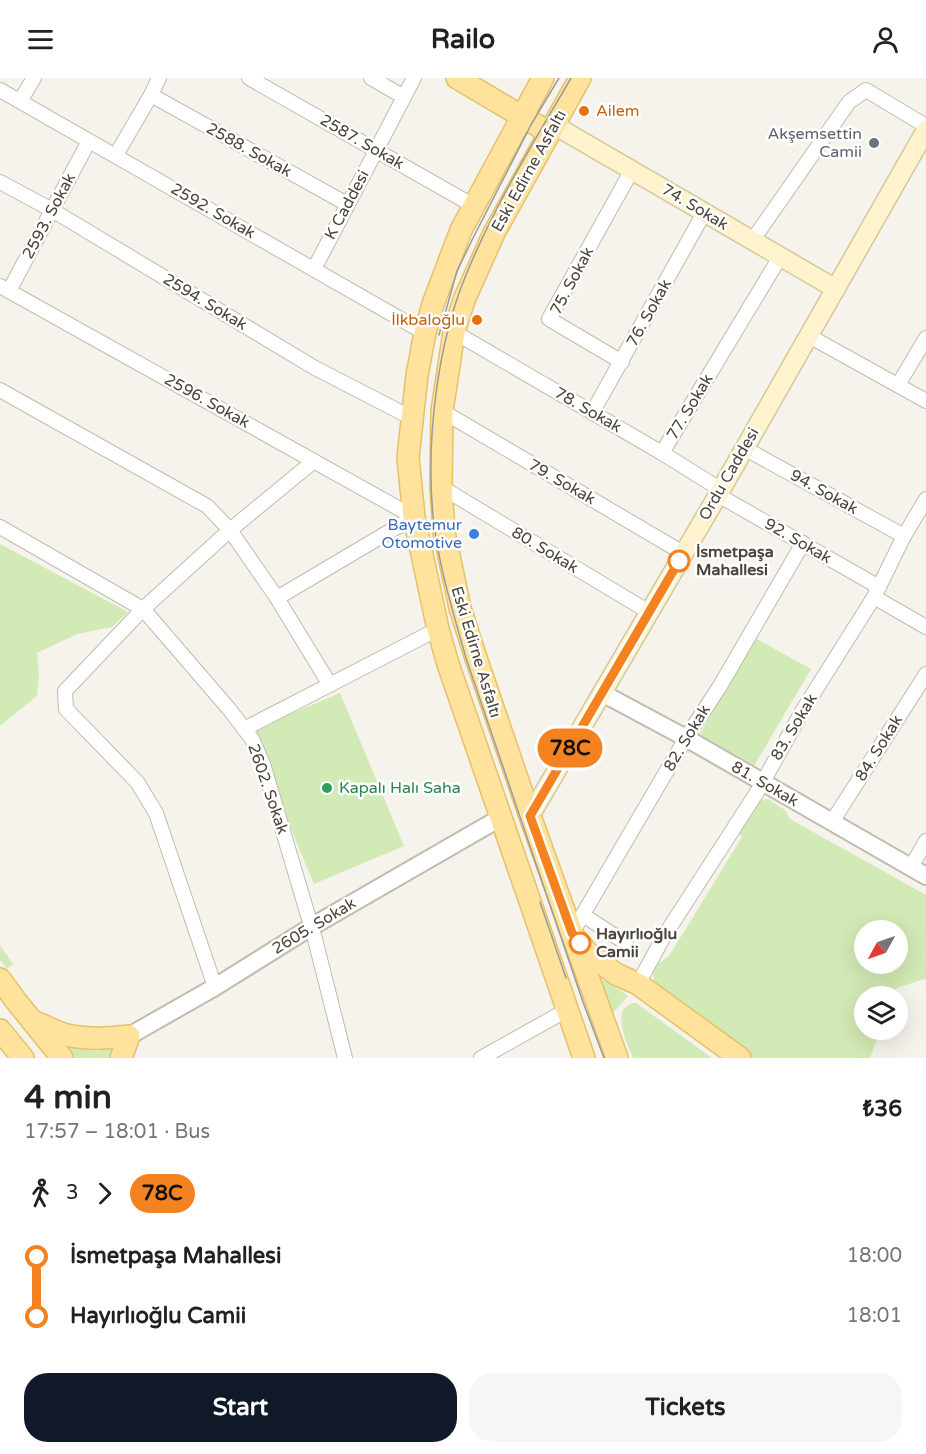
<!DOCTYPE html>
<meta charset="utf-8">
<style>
:root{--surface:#fff;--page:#f6f6f6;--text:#202124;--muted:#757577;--accent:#111827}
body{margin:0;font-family:"Varela Round",sans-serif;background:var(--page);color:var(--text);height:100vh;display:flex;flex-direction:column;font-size:22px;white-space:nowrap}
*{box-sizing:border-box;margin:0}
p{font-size:20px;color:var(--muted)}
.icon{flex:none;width:33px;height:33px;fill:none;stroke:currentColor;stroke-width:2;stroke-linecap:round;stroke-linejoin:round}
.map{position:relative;height:980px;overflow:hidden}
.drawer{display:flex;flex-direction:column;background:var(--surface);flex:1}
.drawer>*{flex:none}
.badge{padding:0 12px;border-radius:20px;font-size:21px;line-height:39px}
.needle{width:39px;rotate:230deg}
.tools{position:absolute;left:854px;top:842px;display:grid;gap:12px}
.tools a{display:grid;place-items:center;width:54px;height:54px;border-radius:50%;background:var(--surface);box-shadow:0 6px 24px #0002;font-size:30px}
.map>.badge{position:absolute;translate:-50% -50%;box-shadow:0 0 0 3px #fff}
.legs{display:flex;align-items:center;gap:9px;height:66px;padding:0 24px;font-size:20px}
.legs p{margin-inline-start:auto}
.head{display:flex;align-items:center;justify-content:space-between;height:102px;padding:0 24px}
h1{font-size:33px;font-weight:700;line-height:45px}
.cta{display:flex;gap:12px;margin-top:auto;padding:12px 24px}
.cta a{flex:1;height:69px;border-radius:24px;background:var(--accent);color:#fff;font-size:24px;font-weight:700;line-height:69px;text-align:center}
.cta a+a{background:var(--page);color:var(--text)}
ul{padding:0 24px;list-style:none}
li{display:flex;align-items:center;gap:21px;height:60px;font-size:22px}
li i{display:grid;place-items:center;width:9px;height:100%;margin:0 8px;background:currentColor}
li i::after{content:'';width:15px;height:15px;margin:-8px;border:4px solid;border-radius:50%;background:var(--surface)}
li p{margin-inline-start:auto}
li:first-child i{background:linear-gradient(#0000 50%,currentColor 0)}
li:last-child i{background:linear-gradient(currentColor 50%,#0000 0)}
header{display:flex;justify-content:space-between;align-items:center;height:78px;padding:0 24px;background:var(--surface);font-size:27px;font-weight:700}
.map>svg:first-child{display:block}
.green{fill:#d2eab5;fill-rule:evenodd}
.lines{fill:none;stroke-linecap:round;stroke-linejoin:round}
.minor-casing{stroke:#c2bbae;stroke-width:16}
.tertiary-casing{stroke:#c2bbae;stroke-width:20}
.secondary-casing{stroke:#d6c79b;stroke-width:21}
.primary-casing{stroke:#e6c16a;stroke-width:24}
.minor{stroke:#fff;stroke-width:14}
.tertiary{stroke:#fff;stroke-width:16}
.secondary{stroke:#fff3cd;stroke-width:18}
.primary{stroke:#ffe39c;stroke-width:21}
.tram{stroke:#9a9a9a;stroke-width:1.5}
.line-1-casing{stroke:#fff;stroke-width:14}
.line-1{stroke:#f58220;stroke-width:9}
.food-dot{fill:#e8710a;stroke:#fff;stroke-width:2}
.worship-dot{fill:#6b7280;stroke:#fff;stroke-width:2}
.shop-dot{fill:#3f7fe0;stroke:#fff;stroke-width:2}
.stop-1-dot{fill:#fff;stroke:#f58220;stroke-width:3}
.leisure-dot{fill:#2e9e5b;stroke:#fff;stroke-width:2}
.labels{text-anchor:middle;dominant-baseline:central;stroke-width:5;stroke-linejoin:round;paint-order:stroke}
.food-label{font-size:16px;fill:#c56008;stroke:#fff;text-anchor:start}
.worship-label{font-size:16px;fill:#5b616d;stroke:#fff;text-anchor:end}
.street-label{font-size:16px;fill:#4b4439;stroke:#fff}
.shop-label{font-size:16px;fill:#366cbe;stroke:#fff;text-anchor:end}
.stop-label{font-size:16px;font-weight:bold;fill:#4b4439;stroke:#fff;text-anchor:start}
.leisure-label{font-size:16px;fill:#27864d;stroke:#fff;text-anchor:start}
</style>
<header><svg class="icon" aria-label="menu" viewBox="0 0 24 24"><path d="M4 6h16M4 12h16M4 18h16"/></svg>Railo<svg class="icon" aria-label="person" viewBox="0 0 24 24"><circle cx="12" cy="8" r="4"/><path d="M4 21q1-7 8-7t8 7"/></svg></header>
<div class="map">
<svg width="926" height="980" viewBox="0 0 926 980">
<rect width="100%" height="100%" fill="#f6f3ec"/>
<g class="green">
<polygon points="0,466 128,534 112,549 77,556 37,575 39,598 37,618 0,648"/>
<polygon points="755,560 811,591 754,688 700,656"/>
<polygon points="340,615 404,768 314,806 250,653"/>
<path d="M 768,721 L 785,732 L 790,741 L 926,817 L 926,902 L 924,901 L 897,910 L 893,918 L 864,918 L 864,951 L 881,951 L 870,980 L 750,980 L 666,923 L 655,908 L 653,895 L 658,886 L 669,878 L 742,759 L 738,755 L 759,723 ZM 864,852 L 897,852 L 897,885 L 864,885 Z"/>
<polygon points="0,867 13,886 7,891 0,882"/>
<polygon points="605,902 628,918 613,935 601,903"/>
<path d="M 632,925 L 636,925 L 712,980 L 633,980 C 628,968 616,942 624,931 C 626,929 629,927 632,925 Z"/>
<polygon points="63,967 97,973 120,967 114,980 74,980"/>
</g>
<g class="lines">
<defs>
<g id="minor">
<polyline points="249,0 474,128"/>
<polyline points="371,0 404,19"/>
<polyline points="0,12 425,255"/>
<polyline points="151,17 347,126"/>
<polyline points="20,23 34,0"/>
<polyline points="116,77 151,17 159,0"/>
<polyline points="0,104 52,132 315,290 412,340"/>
<polyline points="752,163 849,24 866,12 926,48"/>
<polyline points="314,191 414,0"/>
<polyline points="0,208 414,439"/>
<polyline points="9,213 89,63"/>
<polyline points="454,254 662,375 720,411"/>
<polyline points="809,258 926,323"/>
<polyline points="622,284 549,241 632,92"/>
<polyline points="898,307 926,260"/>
<polyline points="0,312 207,428 230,452 277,520 330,607"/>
<polyline points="442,333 683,475"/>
<polyline points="592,335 704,135"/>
<polyline points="744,370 904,458"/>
<polyline points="662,375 780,179"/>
<polyline points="441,409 649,534"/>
<polyline points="718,417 879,509"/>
<polyline points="0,449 143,531 229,631 252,661 263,686 315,861 345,980"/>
<polyline points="874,519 926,549"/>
<polyline points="277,520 414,439"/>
<polyline points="244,651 438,551"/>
<polyline points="832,744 926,596"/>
<polyline points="911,789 926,763"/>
<polyline points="583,837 626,865"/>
<polyline points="572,855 686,660 720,608 803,465"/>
<polyline points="638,906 663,860 759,711 803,632 874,519 904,458 926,421"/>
<polyline points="215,909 156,735 137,704 66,631 65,613 143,531 230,452 314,383"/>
<polyline points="481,980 567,932"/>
</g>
<g id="tertiary">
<polyline points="602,615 686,660 926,798"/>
<polyline points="129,958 215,909 311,849 500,740"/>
</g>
<g id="secondary">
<polyline points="554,47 836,211"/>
<polyline points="530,738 718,417 926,52"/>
</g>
<g id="primary">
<polyline points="457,0 550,55"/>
<polyline points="543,0 461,152 433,226 425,255 417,297 408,380 414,439 438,551 448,586 584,980"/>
<polyline points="580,0 494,155 464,222 454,254 442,333 441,409 444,454 460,530 475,577 530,738 617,980"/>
<polyline points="578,863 587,874 600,884 616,896 638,906 740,980"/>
<polyline points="0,901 16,923 62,980"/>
<path d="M 32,943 C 44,947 55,954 67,957 C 88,962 108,960 129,958 L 121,980"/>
<polyline points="0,952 23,980"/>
</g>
</defs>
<use href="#minor" class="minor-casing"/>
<use href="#tertiary" class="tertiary-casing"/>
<use href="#secondary" class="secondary-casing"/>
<use href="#primary" class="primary-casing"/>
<use href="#minor" class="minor"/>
<use href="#tertiary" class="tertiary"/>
<use href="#secondary" class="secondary"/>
<use href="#primary" class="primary"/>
<g class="tram">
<path d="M 571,0 C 534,64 494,128 466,197 C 437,267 426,362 433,438 C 438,486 453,534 466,580 L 583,924 L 604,980"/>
<polyline points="439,257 457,193 474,158 532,45 559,0"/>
<polyline points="540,824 566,900"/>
</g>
</g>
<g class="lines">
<defs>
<polyline id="line-1" points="580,865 572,855 530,738 679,483"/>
</defs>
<use href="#line-1" class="line-1-casing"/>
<use href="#line-1" class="line-1"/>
</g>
<g class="food-dot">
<circle cx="584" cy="33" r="6"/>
<circle cx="477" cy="242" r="6"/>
</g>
<circle class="worship-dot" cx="874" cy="65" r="6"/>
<circle class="shop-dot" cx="474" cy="456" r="6"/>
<g class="stop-1-dot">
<circle cx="679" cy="483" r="10"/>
<circle cx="580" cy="865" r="10"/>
</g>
<circle class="leisure-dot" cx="327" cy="710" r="6"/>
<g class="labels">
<g class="food-label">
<text x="596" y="33">Ailem</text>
<text x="465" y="242" text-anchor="end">İlkbaloğlu</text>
</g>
<g class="worship-label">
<text x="862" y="56">Akşemsettin<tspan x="862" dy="18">Camii</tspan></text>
</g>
<g class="street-label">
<text transform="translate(362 64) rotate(30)">2587. Sokak</text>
<text transform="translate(249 72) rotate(29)">2588. Sokak</text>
<text transform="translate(529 93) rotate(-61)">Eski Edirne Asfaltı</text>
<text transform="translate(347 127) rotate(-62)">K Caddesi</text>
<text transform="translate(695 129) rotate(31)">74. Sokak</text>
<text transform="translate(213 133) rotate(30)">2592. Sokak</text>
<text transform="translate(49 138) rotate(-62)">2593. Sokak</text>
<text transform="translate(572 203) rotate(-62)">75. Sokak</text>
<text transform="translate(205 224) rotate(31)">2594. Sokak</text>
<text transform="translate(649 235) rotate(-61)">76. Sokak</text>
<text transform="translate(207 323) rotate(29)">2596. Sokak</text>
<text transform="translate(690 329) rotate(-59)">77. Sokak</text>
<text transform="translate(588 332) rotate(30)">78. Sokak</text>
<text transform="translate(729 396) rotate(-60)">Ordu Caddesi</text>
<text transform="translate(562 404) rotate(30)">79. Sokak</text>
<text transform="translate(824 414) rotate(29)">94. Sokak</text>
<text transform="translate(798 463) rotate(30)">92. Sokak</text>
<text transform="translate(545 472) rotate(31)">80. Sokak</text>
<text transform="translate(476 574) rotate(73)">Eski Edirne Asfaltı</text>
<text transform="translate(794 649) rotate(-59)">83. Sokak</text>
<text transform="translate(687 660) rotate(-59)">82. Sokak</text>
<text transform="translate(879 670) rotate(-58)">84. Sokak</text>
<text transform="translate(765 706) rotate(30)">81. Sokak</text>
<text transform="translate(268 711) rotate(71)">2602. Sokak</text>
<text transform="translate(314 848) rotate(-31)">2605. Sokak</text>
</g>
<g class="shop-label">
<text x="462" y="447">Baytemur<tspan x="462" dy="18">Otomotive</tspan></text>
</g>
<g class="stop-label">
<text x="696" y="474">İsmetpaşa<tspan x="696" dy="18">Mahallesi</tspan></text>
<text x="596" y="856">Hayırlıoğlu<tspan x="596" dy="18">Camii</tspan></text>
</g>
<g class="leisure-label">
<text x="339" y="710">Kapalı Halı Saha</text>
</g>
</g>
</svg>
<div class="tools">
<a><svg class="needle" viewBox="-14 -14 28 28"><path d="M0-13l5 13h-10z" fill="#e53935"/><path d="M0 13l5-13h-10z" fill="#757577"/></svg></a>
<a><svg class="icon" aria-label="layers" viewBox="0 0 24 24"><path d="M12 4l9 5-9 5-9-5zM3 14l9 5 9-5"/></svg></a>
</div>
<b class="badge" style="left:570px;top:670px;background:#f58220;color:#111">78C</b>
</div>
<section class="drawer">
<div class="head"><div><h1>4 min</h1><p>17:57 – 18:01 · Bus</p></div><b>₺36</b></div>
<div class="legs"><svg class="icon" aria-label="walk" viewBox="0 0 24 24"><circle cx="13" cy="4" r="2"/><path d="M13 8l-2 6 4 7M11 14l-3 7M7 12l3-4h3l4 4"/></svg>3<svg class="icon" aria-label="forward" viewBox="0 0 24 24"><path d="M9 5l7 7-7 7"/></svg><b class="badge" style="background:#f58220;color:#111">78C</b></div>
<ul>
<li><i style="color:#f58220"></i><b>İsmetpaşa Mahallesi</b><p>18:00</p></li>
<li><i style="color:#f58220"></i><b>Hayırlıoğlu Camii</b><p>18:01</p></li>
</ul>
<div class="cta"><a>Start</a><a>Tickets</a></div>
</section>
